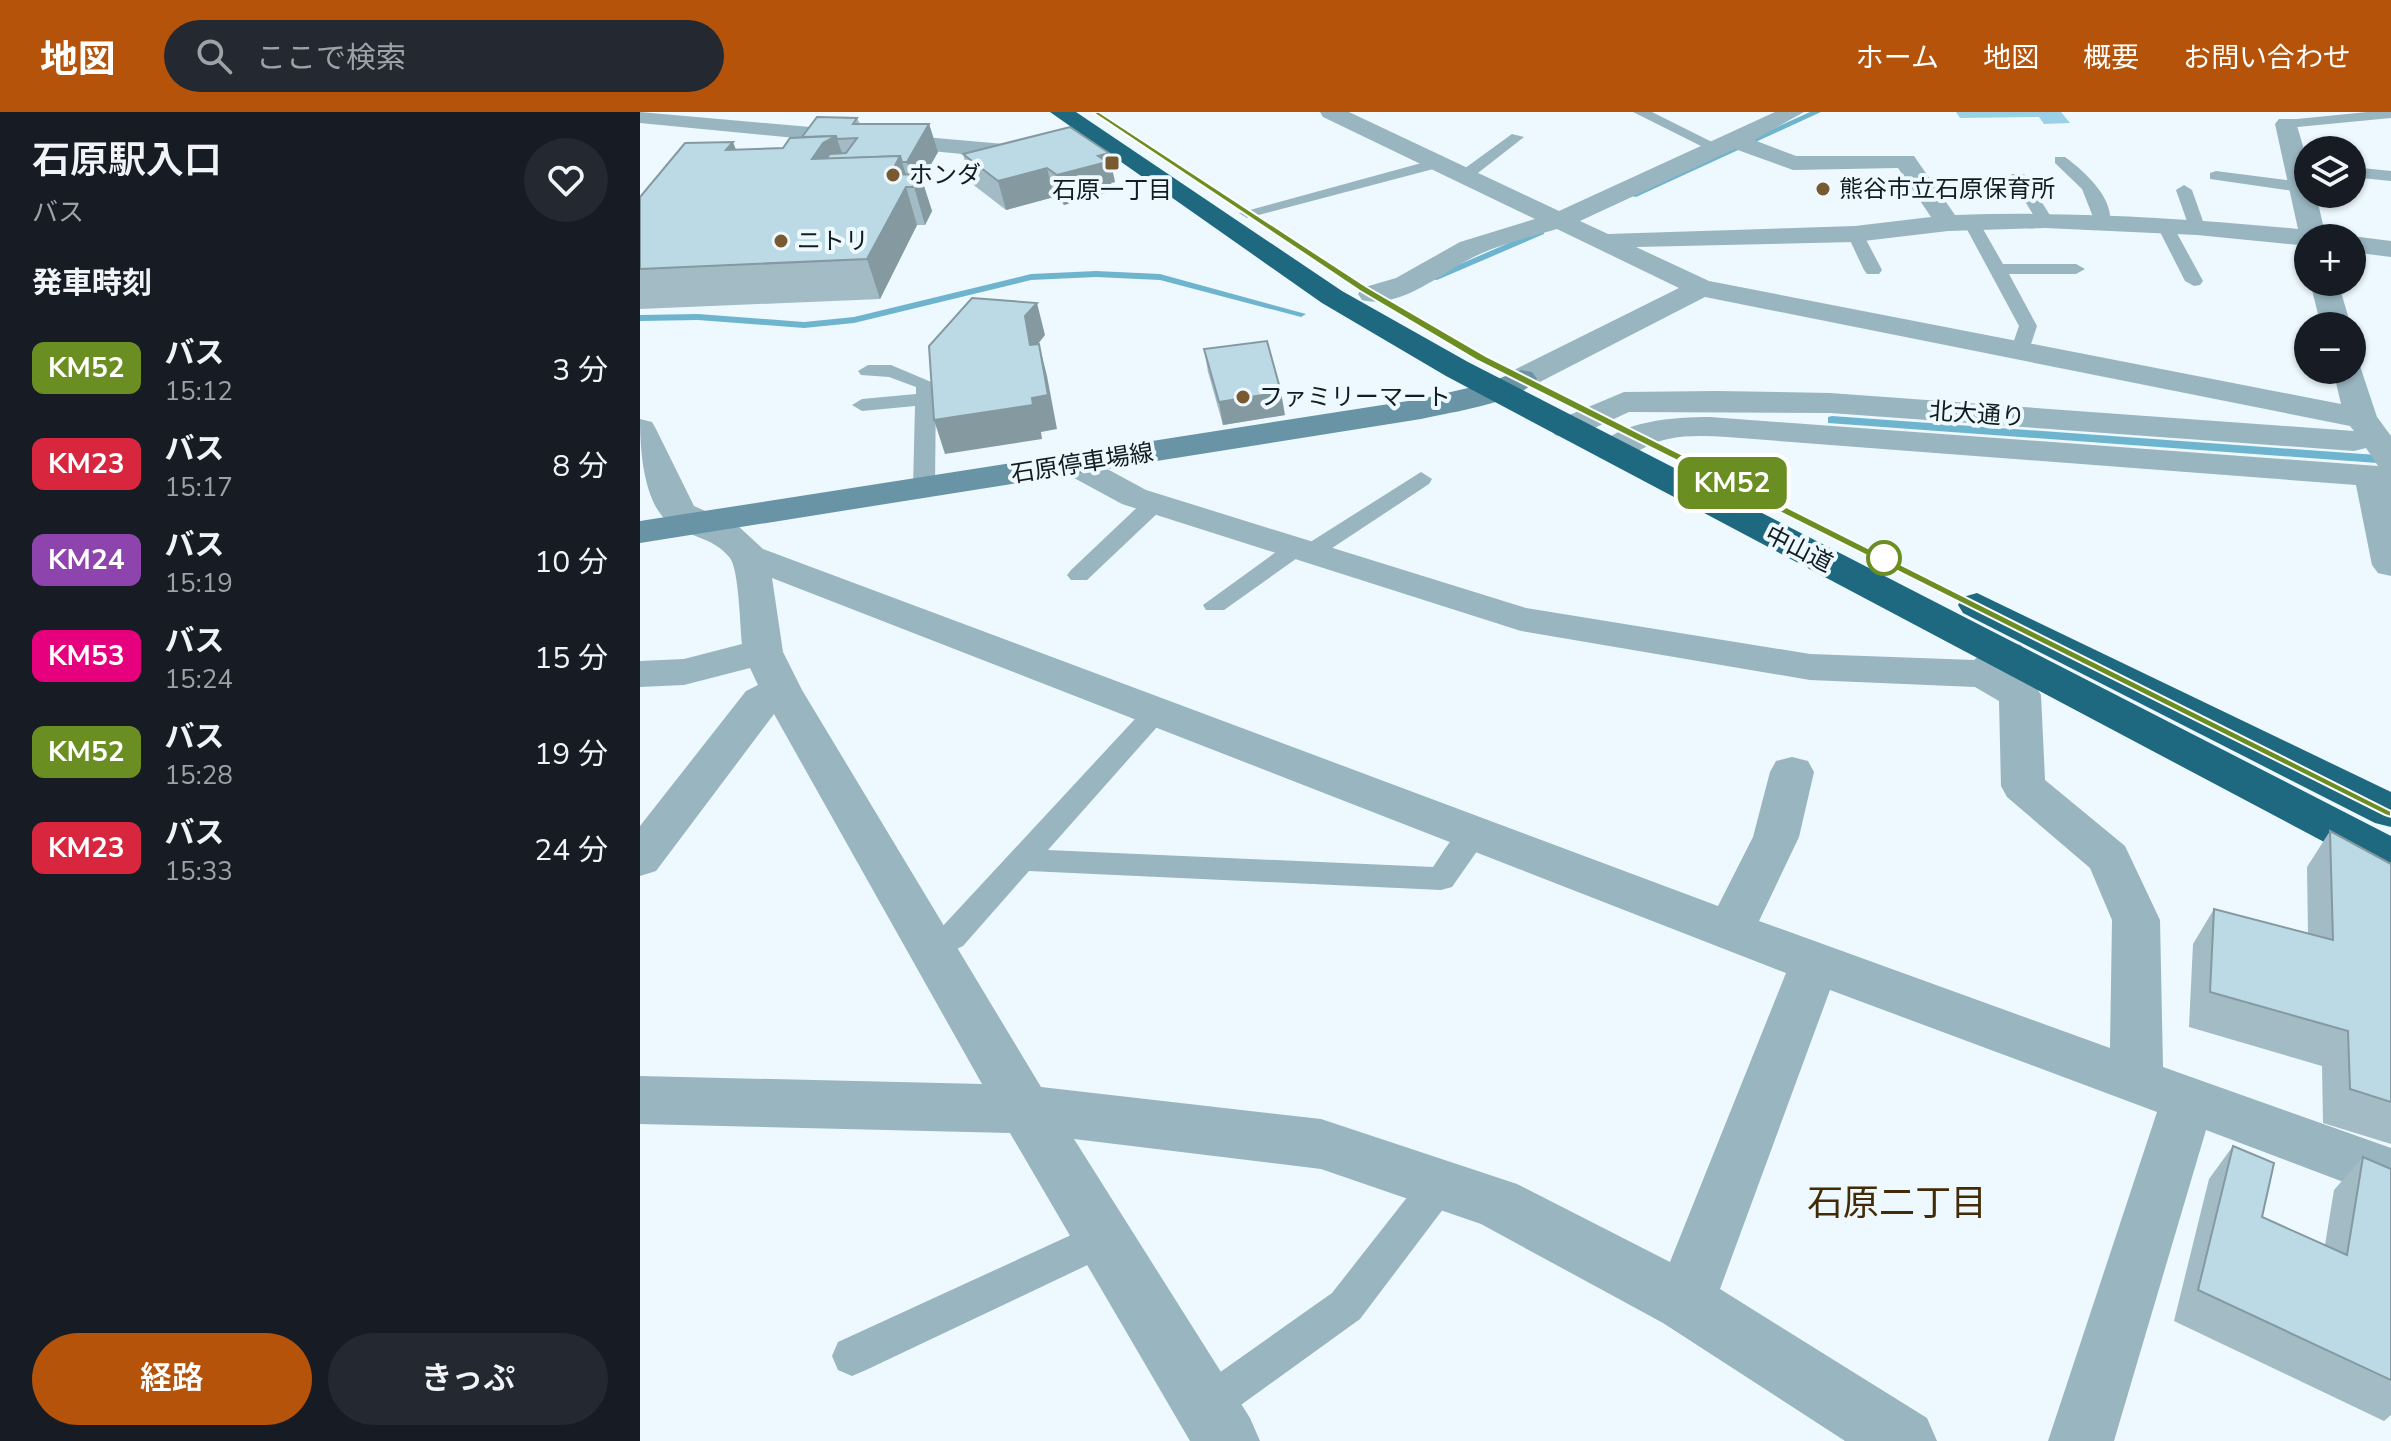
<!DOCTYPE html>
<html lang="ja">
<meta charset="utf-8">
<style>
:root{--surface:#171b24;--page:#242831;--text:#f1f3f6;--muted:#9ea1a6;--accent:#b45309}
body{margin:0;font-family:"Nunito Sans","Noto Sans JP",sans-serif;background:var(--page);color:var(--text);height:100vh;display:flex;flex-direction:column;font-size:30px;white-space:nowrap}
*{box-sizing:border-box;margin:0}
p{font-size:26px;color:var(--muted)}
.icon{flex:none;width:44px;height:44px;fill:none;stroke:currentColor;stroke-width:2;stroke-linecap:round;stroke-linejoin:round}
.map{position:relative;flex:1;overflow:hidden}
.details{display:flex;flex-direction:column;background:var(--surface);width:640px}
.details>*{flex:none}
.badge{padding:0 16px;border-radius:12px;font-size:28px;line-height:52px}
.controls{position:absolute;left:1654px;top:24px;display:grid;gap:16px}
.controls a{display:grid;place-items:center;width:72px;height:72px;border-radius:50%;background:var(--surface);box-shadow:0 2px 6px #0004;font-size:40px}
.map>.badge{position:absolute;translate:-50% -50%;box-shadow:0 0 0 4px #fff}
h2{padding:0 32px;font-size:30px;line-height:72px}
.round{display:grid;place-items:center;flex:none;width:84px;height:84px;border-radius:42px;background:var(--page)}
.head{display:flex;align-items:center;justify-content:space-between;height:136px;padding:0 32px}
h1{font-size:38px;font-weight:600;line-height:60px}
.cta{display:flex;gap:16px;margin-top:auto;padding:16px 32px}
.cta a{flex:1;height:92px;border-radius:48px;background:var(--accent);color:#fff;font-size:32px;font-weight:600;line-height:92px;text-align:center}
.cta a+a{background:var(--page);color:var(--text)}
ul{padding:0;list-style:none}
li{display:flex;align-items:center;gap:24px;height:96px;padding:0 32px}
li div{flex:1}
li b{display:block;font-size:30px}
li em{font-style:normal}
li .badge{min-width:88px;font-weight:700;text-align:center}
header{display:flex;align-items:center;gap:48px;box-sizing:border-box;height:112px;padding:0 40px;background:var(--accent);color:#fff}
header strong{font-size:38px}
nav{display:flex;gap:44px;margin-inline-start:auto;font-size:28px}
.search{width:560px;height:72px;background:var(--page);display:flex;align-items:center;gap:20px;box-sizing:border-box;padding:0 28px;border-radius:44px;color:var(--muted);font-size:30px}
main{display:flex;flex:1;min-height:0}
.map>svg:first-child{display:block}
.green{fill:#9bd1e6}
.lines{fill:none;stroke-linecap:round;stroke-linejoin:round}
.stream{fill:#6eb4ce;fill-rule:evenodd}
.lane{fill:#98b5c0;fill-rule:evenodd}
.street{fill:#98b5c0;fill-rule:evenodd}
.secondary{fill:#6894a5;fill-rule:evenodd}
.highway{fill:#1e6980;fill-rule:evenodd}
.wall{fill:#a2bbc5}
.shaded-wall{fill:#8499a0}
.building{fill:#bcdae5;stroke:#8499a0;stroke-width:2}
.line{fill:#6b8e23;stroke:#fff;stroke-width:2}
.poi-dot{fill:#79592f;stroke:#edf9fe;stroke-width:3}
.stop-dot{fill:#fff;stroke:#6b8e23;stroke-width:4}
.labels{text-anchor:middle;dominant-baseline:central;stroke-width:8;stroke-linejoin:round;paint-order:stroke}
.far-poi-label{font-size:24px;fill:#121d21;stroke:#edf9fe;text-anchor:start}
.far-street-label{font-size:24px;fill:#121d21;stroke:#edf9fe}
.near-neighbourhood-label{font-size:36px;fill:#422b06;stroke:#edf9fe}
</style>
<header>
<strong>地図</strong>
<div class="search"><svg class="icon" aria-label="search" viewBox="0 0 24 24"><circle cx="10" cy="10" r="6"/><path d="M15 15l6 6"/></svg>ここで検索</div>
<nav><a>ホーム</a><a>地図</a><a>概要</a><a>お問い合わせ</a></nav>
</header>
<main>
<section class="details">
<div class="head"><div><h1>石原駅入口</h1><p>バス</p></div><a class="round"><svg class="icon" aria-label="heart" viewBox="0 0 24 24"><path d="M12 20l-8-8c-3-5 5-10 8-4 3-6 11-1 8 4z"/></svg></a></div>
<h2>発車時刻</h2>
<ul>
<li><span class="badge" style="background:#6b8e23;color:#fff">KM52</span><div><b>バス</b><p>15:12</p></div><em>3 分</em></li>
<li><span class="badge" style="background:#d7263d;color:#fff">KM23</span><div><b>バス</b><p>15:17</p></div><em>8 分</em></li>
<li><span class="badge" style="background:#8e44ad;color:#fff">KM24</span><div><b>バス</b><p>15:19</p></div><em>10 分</em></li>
<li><span class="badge" style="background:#e6007e;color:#fff">KM53</span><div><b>バス</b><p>15:24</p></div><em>15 分</em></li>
<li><span class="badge" style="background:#6b8e23;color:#fff">KM52</span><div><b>バス</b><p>15:28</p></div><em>19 分</em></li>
<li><span class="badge" style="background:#d7263d;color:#fff">KM23</span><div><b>バス</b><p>15:33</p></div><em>24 分</em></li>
</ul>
<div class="cta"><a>経路</a><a>きっぷ</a></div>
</section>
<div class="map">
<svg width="1751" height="1329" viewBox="0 0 1751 1329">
<rect width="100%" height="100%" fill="#edf9fe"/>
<polygon class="green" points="1259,0 1421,0 1430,11 1404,12 1399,5 1320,6 1316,0"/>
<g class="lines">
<g class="stream">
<polygon points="1170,0 1181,0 996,85 988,83"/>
<polygon points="901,117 904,118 904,122 797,168 788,166"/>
<polygon points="456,159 520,162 666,202 661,205 520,168 456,165 391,168 214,211 164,216 58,208 0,209 0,203 58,202 164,210 214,205 391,162"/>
<polygon points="1192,304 1751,344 1751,352 1188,311 1188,305"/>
</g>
<g class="lane">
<polygon points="993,0 1012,0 1084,36 1071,39"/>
<polygon points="1727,0 1751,0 1751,6 1647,16 1640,12 1647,8"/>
<polygon points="872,22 884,25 829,68 817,68 817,62"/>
<path d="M 1415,45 L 1425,45 C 1444,59 1477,88 1469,115 L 1457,115 L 1442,77 L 1415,51 Z"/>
<polygon points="796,47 804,52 801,55 607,106 599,101"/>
<polygon points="1712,55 1751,59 1751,69 1712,65"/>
<polygon points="1576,59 1661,70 1668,76 1661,80 1570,67 1570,61"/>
<polygon points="1372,62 1384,62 1413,108 1411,112 1399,112 1370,65"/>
<polygon points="1544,73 1552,78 1565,115 1563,119 1551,119 1549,115 1536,78"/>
<polygon points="1331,105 1339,110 1363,152 1436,152 1445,157 1436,162 1369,162 1397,214 1387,244 1373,244 1370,240 1379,214 1323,110"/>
<polygon points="1525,109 1533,114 1563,169 1560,173 1554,174 1545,169 1517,114"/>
<polygon points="1215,117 1223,122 1242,158 1239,162 1227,162 1224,158 1207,122"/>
<polygon points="251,253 296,272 295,376 292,381 284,383 273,376 275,294 222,299 212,293 222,287 276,282 276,275 249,265 221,263 218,259 228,253"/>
<polygon points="781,360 792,367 789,372 677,446 660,444 584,498 566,498 563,493 647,432 664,434"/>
<polygon points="514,385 522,387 525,392 522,397 447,468 431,468 427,463 431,458 506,387"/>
<path d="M 516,591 L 525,594 L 529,600 L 525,606 L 408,738 L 793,755 C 806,737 819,707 844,714 L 849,722 L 812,775 L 801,778 L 389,759 L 323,834 L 291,849 L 280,845 L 275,836 L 280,827 L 301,816 L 507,594 Z"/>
<polygon points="800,1055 813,1060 818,1072 813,1084 720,1207 580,1308 566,1314 552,1308 546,1294 552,1280 692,1181 787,1060"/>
<polygon points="464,1108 477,1113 483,1126 477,1139 226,1258 212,1264 198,1258 192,1244 198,1230"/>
</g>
<g class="street">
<polygon points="0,0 364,32 404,30 416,37 404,44 364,46 0,11"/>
<path d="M 680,0 L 709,0 L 919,99 L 1135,0 L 1164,0 L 1114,28 L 1156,44 L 1274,44 L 1315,103 C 1430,99 1543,106 1658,117 L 1635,12 L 1639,7 L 1655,7 L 1668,51 L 1668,82 L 1676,82 L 1686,126 L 1668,126 L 1668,134 L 1557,123 L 1405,116 L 1308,119 L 1215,130 L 996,135 L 1069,169 L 1701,292 L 1693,258 L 1712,258 L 1712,250 L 1719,251 L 1737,305 L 1751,324 L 1751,464 L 1738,461 L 1732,453 L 1716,373 L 1087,325 C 1067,324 1047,323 1028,327 C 1003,332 986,352 960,346 L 955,339 C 977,308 1036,305 1070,305 L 1738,354 L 1726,336 L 1714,339 L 1190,301 L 989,300 L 939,323 L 927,326 L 915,323 L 911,316 L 915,309 L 984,280 L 1076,279 L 1190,281 L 1714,319 L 1710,314 L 1065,185 L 892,274 L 870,274 L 865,267 L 870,260 L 1039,176 L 917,117 C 891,125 864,131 840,142 C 805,157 763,198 722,188 L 718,182 L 722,176 L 756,166 L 820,130 L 895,107 L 683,5 ZM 1095,37 L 1153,58 L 1258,56 L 1291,105 L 1215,114 L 968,122 L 940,109 Z"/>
<polygon points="1712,124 1751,129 1751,145 1712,140 1712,126 1704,126"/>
<polygon points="1670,170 1698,170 1711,214 1681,214"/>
<path d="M 0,307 L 12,310 L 16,317 L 54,394 L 97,413 L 123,437 L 1078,794 L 1113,725 L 1130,660 L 1136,649 L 1152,645 L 1168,649 L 1174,660 L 1159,725 L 1119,809 L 1470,936 L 1472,808 L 1450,756 L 1367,685 L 1361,674 L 1359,589 L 1335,575 L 1170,568 L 881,519 L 482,392 L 423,360 L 418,353 L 423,346 L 435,343 L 447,346 L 506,378 L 886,496 L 1170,542 L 1334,548 C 1350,535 1360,527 1381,533 L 1387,542 L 1371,560 L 1395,573 L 1401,583 L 1405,668 L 1485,734 L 1520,808 L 1523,955 L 1751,1036 L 1751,1088 L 1566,1018 L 1474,1329 L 1408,1329 L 1517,1000 L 1190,878 L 1080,1177 L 1287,1306 L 1297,1329 L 1205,1329 L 1023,1211 L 841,1112 L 681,1057 L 434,1027 L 610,1306 L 620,1329 L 550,1329 L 370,1021 L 0,1012 L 0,964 L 342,972 L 134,602 L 16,759 L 0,764 L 0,714 L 106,579 L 118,573 L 110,556 L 44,573 L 0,575 L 0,549 L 44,547 L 102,532 C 100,514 99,458 90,446 C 73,424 45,425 26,408 C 3,387 0,335 0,307 ZM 132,466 L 1146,861 L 1030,1150 L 877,1072 L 681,1007 L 401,975 L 162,578 L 143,540 Z"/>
</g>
<path class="secondary" d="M 881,258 L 892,260 L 897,267 C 880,291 810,300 781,307 L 0,431 L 0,409 L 781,287 L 845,272 Z"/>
<g class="highway">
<polygon points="410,0 436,0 702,179 828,250 1751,724 1751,762 1735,757 806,264 682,191"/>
<polygon points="1337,481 1751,680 1751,715 1735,711 1323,501 1318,493 1323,485"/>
</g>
</g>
<g class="wall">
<polygon points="217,6 220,12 289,12 298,40 282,68 292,99 285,113 277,113 240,187 0,197 0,85 96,38 143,36 162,25"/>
<polygon points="430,15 475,70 471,71 473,79 424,93 414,85 366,98 331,71 323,42"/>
<polygon points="564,237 645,303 583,313 568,260"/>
<polygon points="1690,719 1751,752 1751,1032 1683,1011 1682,954 1549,915 1553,832 1574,797 1668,822 1667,755"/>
<polygon points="1593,1034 1622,1105 1685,1133 1694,1078 1723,1045 1751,1057 1751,1303 1744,1309 1534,1209 1569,1067"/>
</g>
<g class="shaded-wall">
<polygon points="289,12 298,40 282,68 292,99 285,113 267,50"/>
<polygon points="196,24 206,52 172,47 183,31"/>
<polygon points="93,30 107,66 86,38"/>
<polygon points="469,41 475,70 471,71 473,79 424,93 417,63 458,44"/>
<polygon points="260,44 270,75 266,75 277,113 240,187 227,147 250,63"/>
<polygon points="407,56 414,85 366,98 358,69"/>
<polygon points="397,191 405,223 394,237 390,233 385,204"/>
<polygon points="399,232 407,264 417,317 401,320 402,327 305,342 294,308 392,286"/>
<polygon points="641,280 645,303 583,313 579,290"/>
</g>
<g class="building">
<polygon points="177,5 217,6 213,12 289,12 267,50 262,50 260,44 186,47 190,42 206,41 217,26 197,27 196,24 162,25"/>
<polygon points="430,15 469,41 458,44 467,50 417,63 407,56 358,69 323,42"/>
<polygon points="196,24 183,31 172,47 260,44 250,63 280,62 273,75 266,75 227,147 0,157 0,85 45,31 93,30 86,38 143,36 150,26"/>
<polygon points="332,186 397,191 385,204 390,233 399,232 408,283 392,286 393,293 294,308 289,234"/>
<polygon points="627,229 641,280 579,290 564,237"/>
<polygon points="1690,719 1751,752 1751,990 1710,977 1708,919 1570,880 1574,797 1693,828"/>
<polygon points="1593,1034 1634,1051 1622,1105 1707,1143 1723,1045 1751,1057 1751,1268 1558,1178"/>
</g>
<polygon class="line" points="452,0 459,0 727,175 846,244 1751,699 1751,705 1745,703 838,249 720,179"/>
<g class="poi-dot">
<rect x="464" y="43" width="16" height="16" rx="4"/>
<circle cx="253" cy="63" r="8"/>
<circle cx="1183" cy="77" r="8"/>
<circle cx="141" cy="129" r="8"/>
<circle cx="603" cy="285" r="8"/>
</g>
<circle class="stop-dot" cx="1244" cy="446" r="16"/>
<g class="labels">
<g class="far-poi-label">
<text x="269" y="63">ホンダ</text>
<text x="1199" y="77">熊谷市立石原保育所</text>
<text x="472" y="78" text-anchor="middle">石原一丁目</text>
<text x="157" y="129">ニトリ</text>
<text x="619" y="285">ファミリーマート</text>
</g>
<g class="far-street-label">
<text transform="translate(1337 302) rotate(4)">北大通り</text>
<text transform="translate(442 351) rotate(-9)">石原停車場線</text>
<text transform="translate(1159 437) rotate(27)">中山道</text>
</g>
<g class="near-neighbourhood-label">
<text x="1257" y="1091">石原二丁目</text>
</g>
</g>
</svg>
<div class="controls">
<a><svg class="icon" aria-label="layers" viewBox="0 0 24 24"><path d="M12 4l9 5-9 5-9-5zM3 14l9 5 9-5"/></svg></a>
<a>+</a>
<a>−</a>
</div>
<b class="badge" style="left:1092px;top:371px;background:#6b8e23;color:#fff">KM52</b>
</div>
</main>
